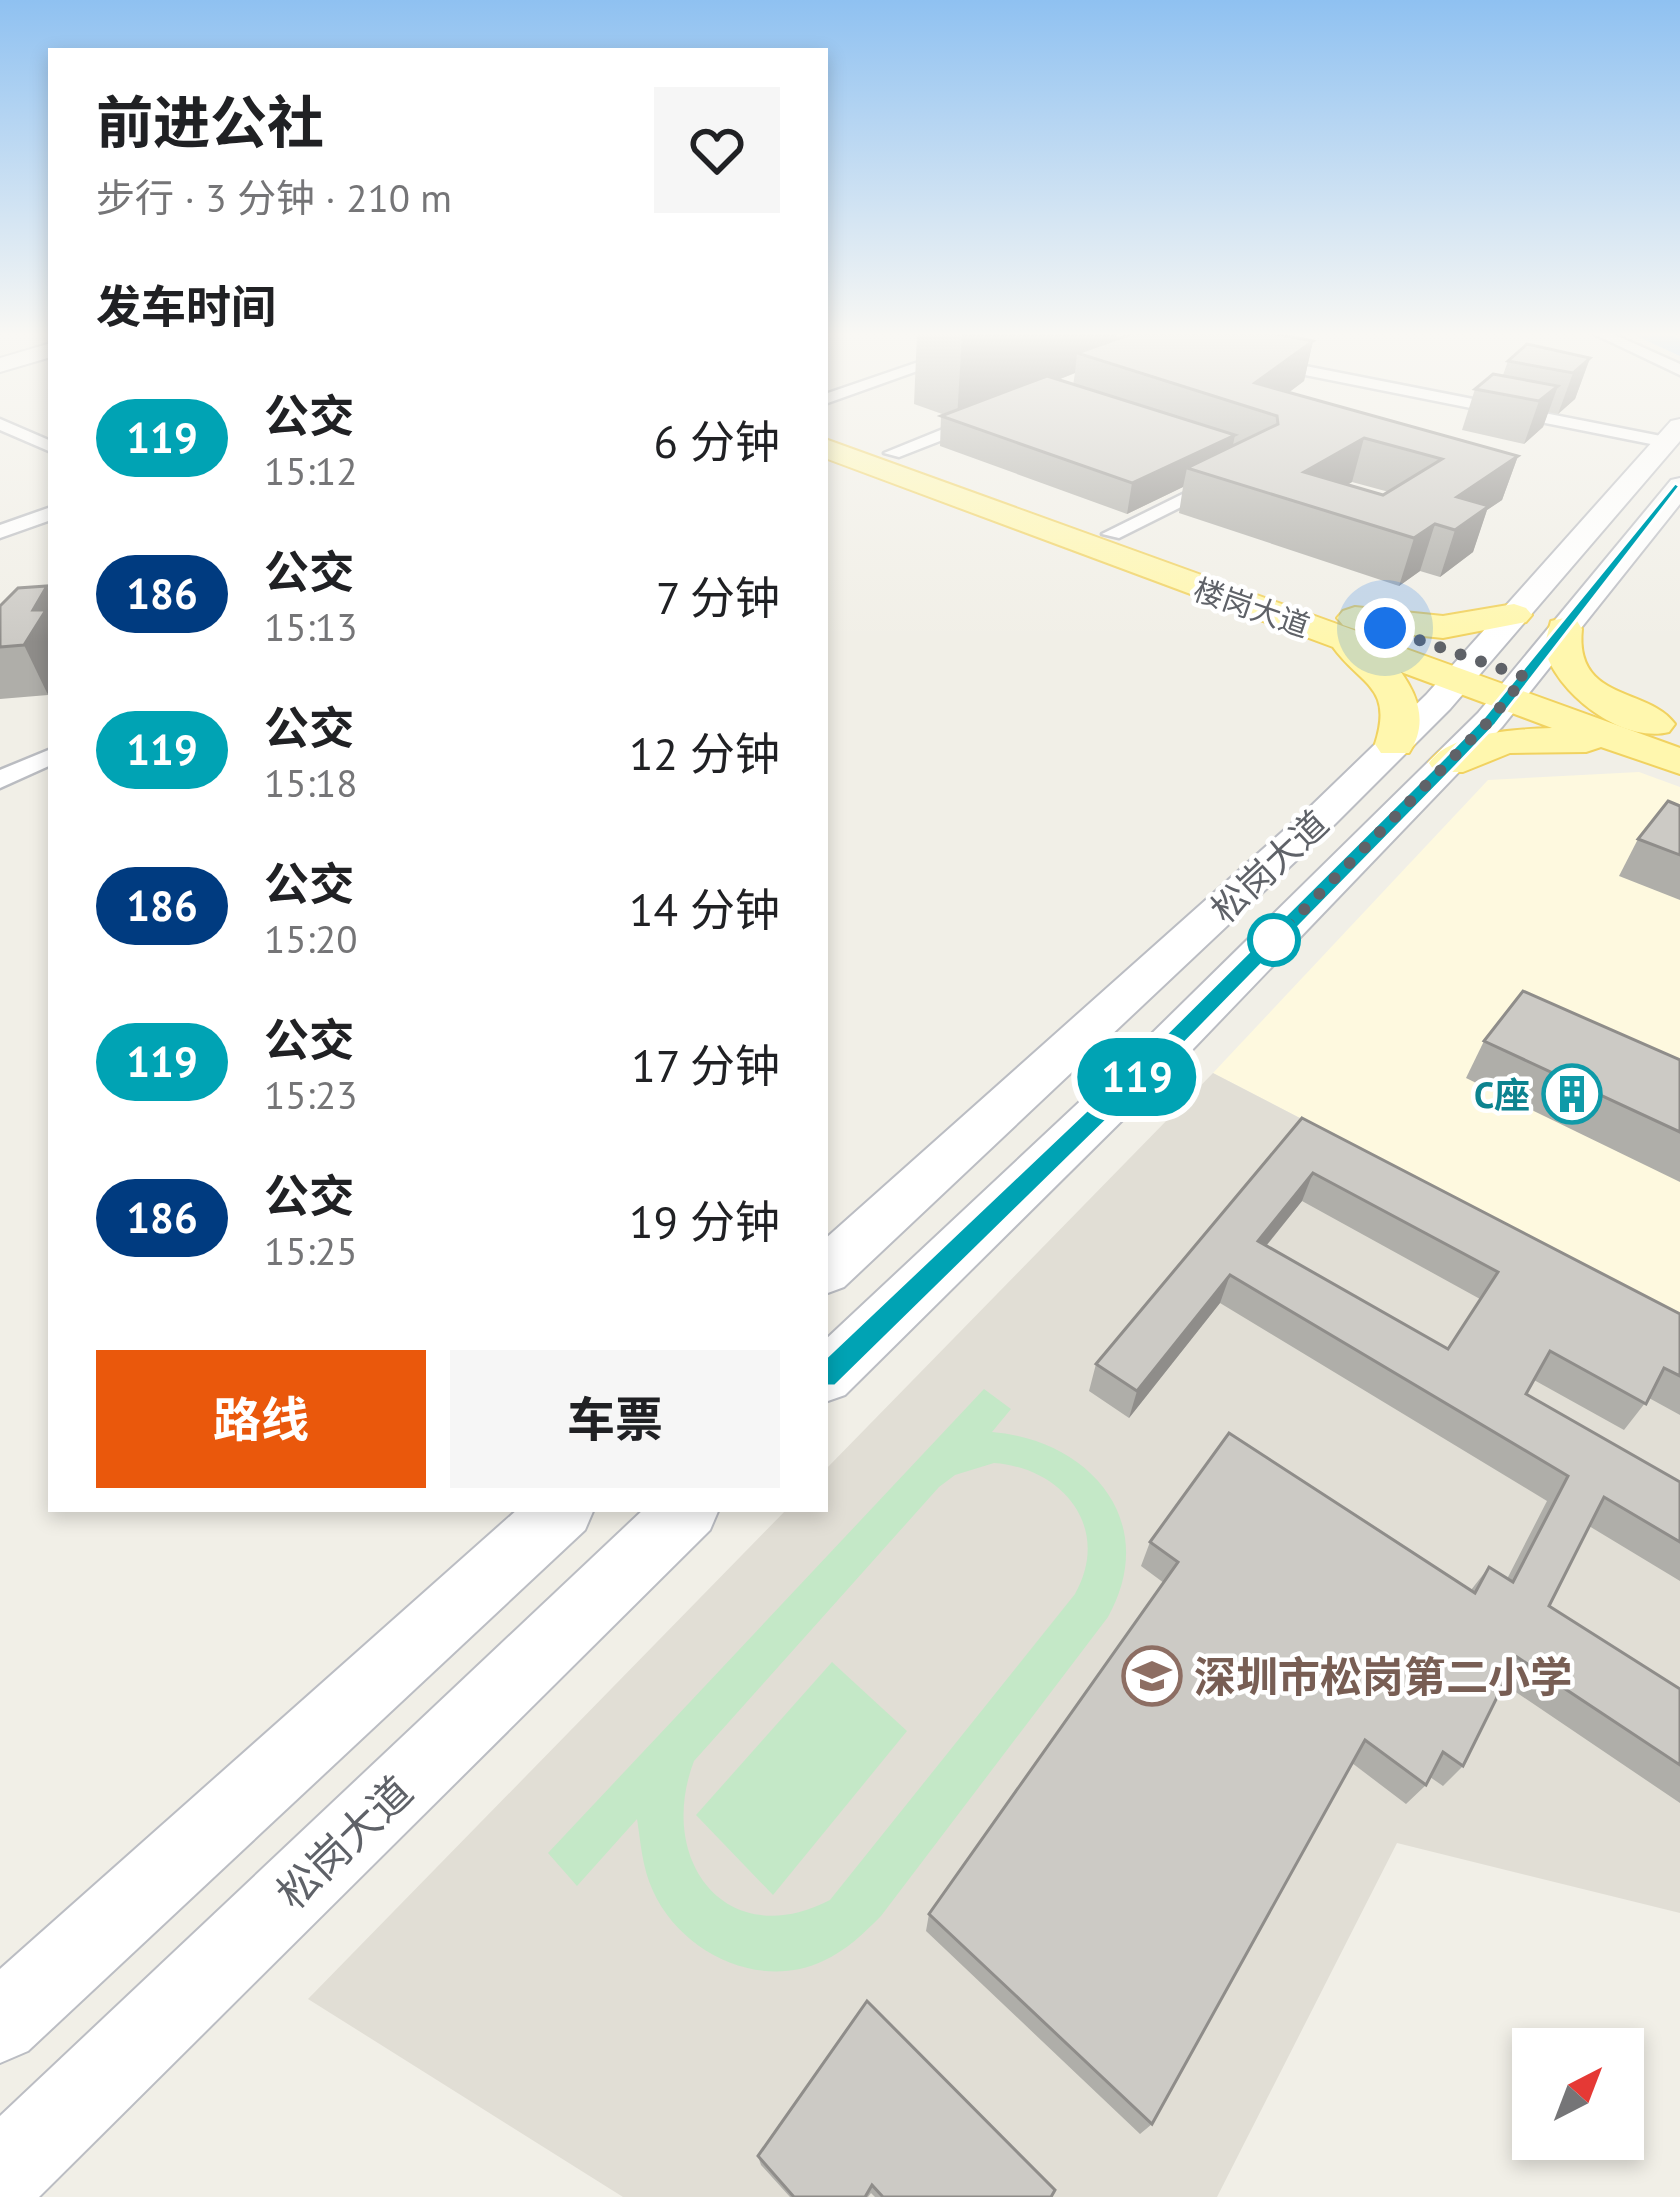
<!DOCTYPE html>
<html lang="zh">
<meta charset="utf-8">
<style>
:root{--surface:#fff;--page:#f6f6f6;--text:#202124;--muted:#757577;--accent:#ea580c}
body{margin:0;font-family:"PT Sans","Noto Sans SC",sans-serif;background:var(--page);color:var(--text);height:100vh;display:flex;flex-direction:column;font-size:45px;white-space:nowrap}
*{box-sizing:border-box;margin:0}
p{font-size:39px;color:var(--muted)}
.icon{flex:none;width:66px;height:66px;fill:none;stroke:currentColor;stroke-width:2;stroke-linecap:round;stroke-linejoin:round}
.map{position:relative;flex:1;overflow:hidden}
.side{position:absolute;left:48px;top:48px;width:780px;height:1464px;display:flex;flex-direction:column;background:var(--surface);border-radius:0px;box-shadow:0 6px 18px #0003}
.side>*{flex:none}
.badge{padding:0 24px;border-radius:39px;font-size:42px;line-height:78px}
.needle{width:78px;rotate:42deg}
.tools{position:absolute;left:1512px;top:2028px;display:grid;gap:24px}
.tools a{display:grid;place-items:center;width:132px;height:132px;border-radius:0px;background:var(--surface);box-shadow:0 6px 18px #0003;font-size:60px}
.you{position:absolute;width:60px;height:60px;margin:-30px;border:9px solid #fff;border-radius:50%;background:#1a73e8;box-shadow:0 0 0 18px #1a73e833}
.map>.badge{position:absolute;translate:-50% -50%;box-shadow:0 0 0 6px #fff}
h2{padding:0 48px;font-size:45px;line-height:108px}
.round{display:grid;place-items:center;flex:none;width:126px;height:126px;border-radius:0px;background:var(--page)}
.summary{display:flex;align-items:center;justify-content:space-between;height:204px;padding:0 48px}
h1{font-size:57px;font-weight:700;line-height:90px}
.cta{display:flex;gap:24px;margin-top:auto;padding:24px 48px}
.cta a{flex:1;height:138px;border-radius:0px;background:var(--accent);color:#fff;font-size:48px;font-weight:700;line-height:138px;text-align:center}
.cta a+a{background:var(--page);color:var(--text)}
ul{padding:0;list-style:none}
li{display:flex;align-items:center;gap:36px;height:156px;padding:0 48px}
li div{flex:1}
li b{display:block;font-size:45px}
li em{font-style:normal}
li .badge{min-width:132px;font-weight:700;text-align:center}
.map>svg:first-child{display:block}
.commercial{fill:#fef9df}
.education{fill:#e1ded5}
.green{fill:#c4e8c7;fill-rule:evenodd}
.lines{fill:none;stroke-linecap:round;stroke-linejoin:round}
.river{fill:#a9d4ff;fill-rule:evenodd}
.street-casing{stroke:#babcc1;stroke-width:5}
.secondary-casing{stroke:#bbbdc3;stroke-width:4}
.primary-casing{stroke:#f1d260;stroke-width:4}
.street{fill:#fff;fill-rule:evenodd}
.secondary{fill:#fff;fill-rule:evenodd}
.primary{fill:#fff7ae;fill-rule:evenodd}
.wall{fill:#afaea9;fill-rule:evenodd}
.shaded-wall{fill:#8f8d8a}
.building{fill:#cccac5;stroke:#8f8d8a;stroke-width:3;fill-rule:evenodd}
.line{fill:#00a3b4;stroke:#fff;stroke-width:3}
.walk{stroke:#5f6268;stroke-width:12;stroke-dasharray:0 21.6}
.stop-dot{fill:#fff;stroke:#00a3b4;stroke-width:6}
.labels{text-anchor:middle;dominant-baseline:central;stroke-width:9;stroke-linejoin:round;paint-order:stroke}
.far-street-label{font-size:30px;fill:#5f6268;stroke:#fff}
.street-label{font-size:36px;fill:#5f6268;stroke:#fff}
.culture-label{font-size:36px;font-weight:bold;fill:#0d838f;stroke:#fff;text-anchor:end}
.near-education-label{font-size:42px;font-weight:bold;fill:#785e54;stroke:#fff;text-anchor:start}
.near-street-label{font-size:42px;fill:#5f6268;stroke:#fff}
</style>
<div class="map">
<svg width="1680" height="2197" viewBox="0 0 1680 2197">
<rect width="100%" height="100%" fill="#f1efe7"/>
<polygon class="commercial" points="1639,772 1680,787 1680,1315 1213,1073 1488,780"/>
<polygon class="education" points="1213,1073 1680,1315 1680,1913 1397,1843 1217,2197 623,2197 308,1999 787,1509 825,1509 825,1470"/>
<g class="green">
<path d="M 984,1389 L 1011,1409 L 992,1432 C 1090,1440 1161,1522 1108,1617 L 881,1916 C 863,1934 847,1950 823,1961 C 760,1991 681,1953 653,1891 C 642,1867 641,1844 637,1819 L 577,1886 L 548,1853 ZM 994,1463 C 1063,1468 1112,1528 1075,1594 L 830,1900 C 726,1954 656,1860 694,1761 L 939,1487 L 955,1475 Z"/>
<polygon points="832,1662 907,1731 773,1895 696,1815"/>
</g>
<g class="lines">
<polygon class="river" points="1632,334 1667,334 1680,339 1680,356"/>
<defs>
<g id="street">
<polygon points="1000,334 1021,334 825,404 825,394"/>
<polygon points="1594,334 1613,334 1680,364 1680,375"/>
<polygon points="1265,358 1666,437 1675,442 1666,447 1260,366 1257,363"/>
<polygon points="980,414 988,419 986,423 899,457 884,453"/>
<polygon points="0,419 51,441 51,452 0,430"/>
<polygon points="1219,476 1228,481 1225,485 1119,538 1102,534"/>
<polygon points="51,507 51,520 0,538 0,525"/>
<polygon points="51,749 51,765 0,788 0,770"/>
</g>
<g id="secondary">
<polygon points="51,343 51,357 0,372 0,358"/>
<polygon points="1680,419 1680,441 1450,709 1335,824 844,1287 825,1294 825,1239 1309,808 1426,695 1671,421"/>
<polygon points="1680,478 1680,504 1502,727 1170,1073 845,1395 825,1402 825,1340 1136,1049 1478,713 1671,480"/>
<polygon points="518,1509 594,1509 585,1530 28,2051 0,2063 0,1969"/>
<polygon points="644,1509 719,1509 710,1530 39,2197 0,2197 0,2116"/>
</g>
<g id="primary">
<path d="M 825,439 L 1680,748 L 1680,774 L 1601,747 L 1586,752 L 1510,753 L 1463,772 L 1435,772 L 1429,763 C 1450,732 1518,729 1552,728 L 1401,672 C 1419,698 1428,724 1409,753 L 1381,753 L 1375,744 C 1394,686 1360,685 1333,647 L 825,458 Z"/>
<polygon points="1514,604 1526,608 1532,615 1526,622 1443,638 1355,629 1343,625 1337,618 1343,611 1355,607 1443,616"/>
<path d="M 1564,618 L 1577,621 L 1582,629 C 1574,702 1649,687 1675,724 L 1669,732 C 1621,744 1555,692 1544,647 L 1551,621 Z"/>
</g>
</defs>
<use href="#street" class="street-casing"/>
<use href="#secondary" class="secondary-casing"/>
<use href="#primary" class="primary-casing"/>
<use href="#street" class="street"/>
<use href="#secondary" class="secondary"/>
<use href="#primary" class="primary"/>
</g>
<g class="wall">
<path d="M 917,334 L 1117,334 L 1117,339 L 1313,341 L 1304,381 L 1289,392 L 1518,456 L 1502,500 L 1487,510 L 1473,552 L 1440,577 L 1420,571 L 1399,586 L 1179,513 L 1183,487 L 1127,514 L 940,446 L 941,416 L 945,415 L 914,404 ZM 1075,373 L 1073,385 L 1058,380 ZM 1352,482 L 1389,492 L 1383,495 L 1347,485 Z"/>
<polygon points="1590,358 1575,399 1558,414 1548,412 1543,427 1524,444 1462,430 1475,389 1503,375 1508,361"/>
<polygon points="18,588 48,695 0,699 0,606"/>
<polygon points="1680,806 1680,900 1619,876 1638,839"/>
<polygon points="1484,1041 1680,1060 1680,1182 1466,1078"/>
<path d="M 1302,1118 L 1680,1314 L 1680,1415 L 1649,1398 L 1624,1430 L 1534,1380 L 1526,1394 L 1680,1482 L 1680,1581 L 1589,1526 L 1549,1606 L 1680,1689 L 1680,1803 L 1504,1684 L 1463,1766 L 1443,1786 L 1430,1777 L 1426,1785 L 1406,1804 L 1352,1763 L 1152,2124 L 1140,2134 L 926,1931 L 929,1914 L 1164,1583 L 1141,1566 L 1150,1542 L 1471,1590 L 1489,1567 L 1507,1579 L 1547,1501 L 1220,1303 L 1129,1418 L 1089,1391 L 1096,1364 ZM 1302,1201 L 1480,1299 L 1448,1349 L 1267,1245 Z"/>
<polygon points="758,2156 1051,2197 875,2197 871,2193 868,2197 790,2197 761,2165"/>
</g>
<g class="shaded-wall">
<polygon points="962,334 1117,334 1114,358 1077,353 1075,373 957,419"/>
<polygon points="1313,341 1304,381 1263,412 1255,383"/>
<polygon points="1590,358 1575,399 1558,414 1573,373"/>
<polygon points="1558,386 1543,427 1524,444 1539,401"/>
<polygon points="1235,435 1229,465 1187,468 1183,487 1127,514 1132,483"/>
<polygon points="1364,438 1352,482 1310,506 1304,472"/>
<polygon points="1518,456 1502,500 1487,510 1473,552 1440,577 1455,530 1457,497"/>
<polygon points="1435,524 1420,571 1399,586 1414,538"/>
<polygon points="47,586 51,595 51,690 48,695 24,645 33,610"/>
<polygon points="1313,1173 1302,1201 1248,1268 1258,1241"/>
<polygon points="1230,1275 1220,1303 1129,1418 1137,1391"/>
</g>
<g class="building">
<path d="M 1131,334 L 1276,334 L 1313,341 L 1255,383 L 1518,456 L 1457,497 L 1489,506 L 1455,530 L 1435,524 L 1414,538 L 1187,468 L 1278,424 L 1277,416 L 1077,353 ZM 1364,438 L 1442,459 L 1383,495 L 1304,472 Z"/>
<polygon points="1527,344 1590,358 1573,373 1508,361"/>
<polygon points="1493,374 1558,386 1539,401 1475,389"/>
<polygon points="1047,376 1235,435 1132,483 941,416"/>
<polygon points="47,586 33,610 46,610 24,645 0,647 0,606 18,588"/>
<polygon points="1668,801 1680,806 1680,855 1638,839"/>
<polygon points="1523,991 1680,1060 1680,1132 1484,1041"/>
<path d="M 1302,1118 L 1680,1314 L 1680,1376 L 1664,1368 L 1646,1404 L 1550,1351 L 1526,1394 L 1680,1482 L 1680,1542 L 1604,1497 L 1549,1606 L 1680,1689 L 1680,1765 L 1517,1657 L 1463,1766 L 1443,1752 L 1426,1785 L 1365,1740 L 1152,2124 L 929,1914 L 1178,1562 L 1150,1542 L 1229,1433 L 1475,1593 L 1489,1567 L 1513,1582 L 1568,1476 L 1230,1275 L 1137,1391 L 1096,1364 ZM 1313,1173 L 1498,1272 L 1448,1349 L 1258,1241 Z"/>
<polygon points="867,2001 1055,2190 1051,2197 883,2197 872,2185 865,2197 794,2197 758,2156"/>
</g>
<linearGradient id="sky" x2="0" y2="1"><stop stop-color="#8fc1f1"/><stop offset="0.52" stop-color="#f9f8f4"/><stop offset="1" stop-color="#f9f8f4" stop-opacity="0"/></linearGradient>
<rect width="1680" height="642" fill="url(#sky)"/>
<polygon class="line" points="1675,483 1680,486 1496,724 1456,766 1161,1067 835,1386 815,1386 811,1377 815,1368 1145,1055 1443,759 1484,717"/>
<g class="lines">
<polyline class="walk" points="1274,940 1490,720 1525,677 1385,628"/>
</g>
<defs>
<symbol id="building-ring" viewBox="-11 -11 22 22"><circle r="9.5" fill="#fff" stroke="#0f9aa8" stroke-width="1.5"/><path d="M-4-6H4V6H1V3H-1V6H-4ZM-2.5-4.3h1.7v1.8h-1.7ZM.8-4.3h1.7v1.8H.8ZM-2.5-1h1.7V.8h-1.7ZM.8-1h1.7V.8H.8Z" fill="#0f9aa8"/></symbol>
<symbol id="school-ring" viewBox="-11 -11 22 22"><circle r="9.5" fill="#fff" stroke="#8d6e63" stroke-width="1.5"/><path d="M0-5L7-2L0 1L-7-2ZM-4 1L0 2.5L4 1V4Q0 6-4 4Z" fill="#8d6e63"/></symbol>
</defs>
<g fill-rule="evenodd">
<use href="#building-ring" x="1539" y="1061" width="66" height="66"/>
<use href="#school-ring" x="1119" y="1643" width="66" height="66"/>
</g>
<circle class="stop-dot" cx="1274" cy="940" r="24"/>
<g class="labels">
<g class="far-street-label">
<text transform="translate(1252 607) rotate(19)">楼岗大道</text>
</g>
<g class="street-label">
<text transform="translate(1269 866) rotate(-43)">松岗大道</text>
</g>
<g class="culture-label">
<text x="1530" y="1094">C座</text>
</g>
<g class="near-education-label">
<text x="1194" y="1676">深圳市松岗第二小学</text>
</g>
<g class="near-street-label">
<text transform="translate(344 1842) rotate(-44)">松岗大道</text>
</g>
</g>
</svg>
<div class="tools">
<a><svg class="needle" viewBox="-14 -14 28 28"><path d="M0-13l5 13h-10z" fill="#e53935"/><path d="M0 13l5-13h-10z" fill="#757577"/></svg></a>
</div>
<div class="you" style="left:1385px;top:628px"></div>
<b class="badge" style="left:1137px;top:1077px;background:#00a3b4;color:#fff">119</b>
<section class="side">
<div class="summary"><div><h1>前进公社</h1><p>步行 · 3 分钟 · 210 m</p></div><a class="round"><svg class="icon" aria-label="heart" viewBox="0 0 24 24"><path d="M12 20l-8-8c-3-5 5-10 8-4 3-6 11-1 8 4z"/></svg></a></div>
<h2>发车时间</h2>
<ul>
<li><span class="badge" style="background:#00a3b4;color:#fff">119</span><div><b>公交</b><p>15:12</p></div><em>6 分钟</em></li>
<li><span class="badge" style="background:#003b80;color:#fff">186</span><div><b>公交</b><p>15:13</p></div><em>7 分钟</em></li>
<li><span class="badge" style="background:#00a3b4;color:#fff">119</span><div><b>公交</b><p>15:18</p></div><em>12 分钟</em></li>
<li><span class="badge" style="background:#003b80;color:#fff">186</span><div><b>公交</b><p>15:20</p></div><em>14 分钟</em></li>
<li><span class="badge" style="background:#00a3b4;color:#fff">119</span><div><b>公交</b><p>15:23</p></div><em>17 分钟</em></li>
<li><span class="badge" style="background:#003b80;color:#fff">186</span><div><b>公交</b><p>15:25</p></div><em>19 分钟</em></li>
</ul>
<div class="cta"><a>路线</a><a>车票</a></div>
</section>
</div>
